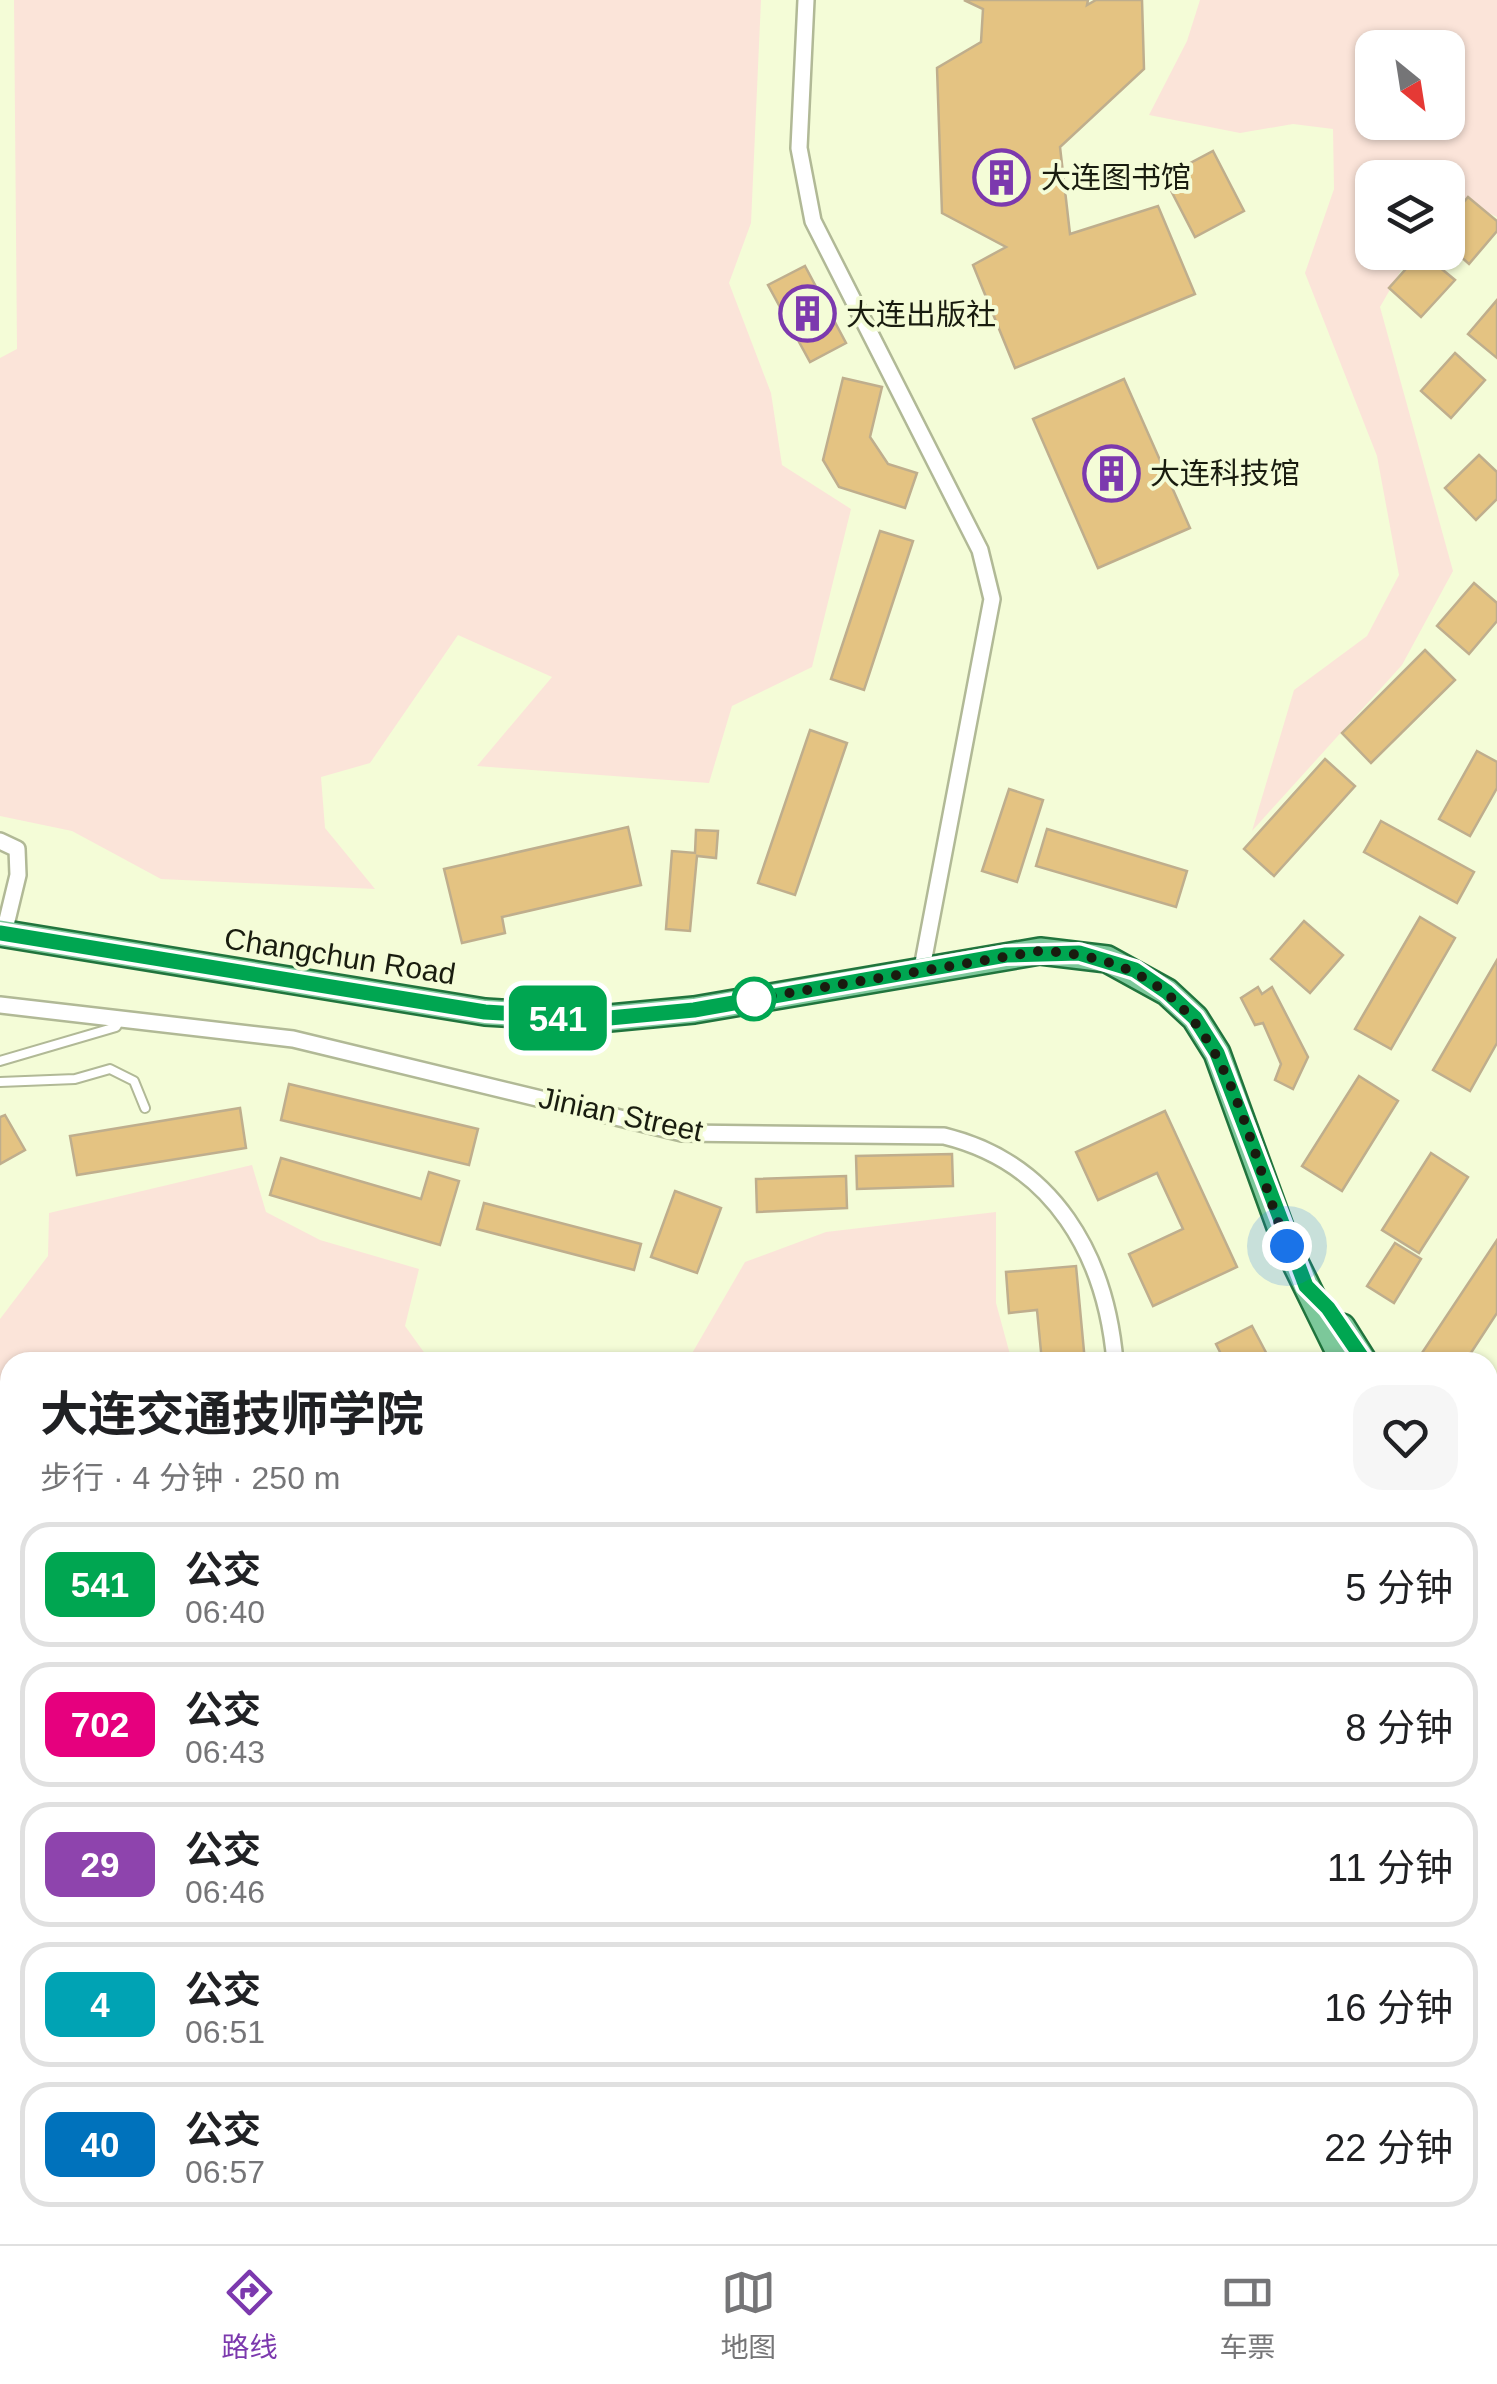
<!DOCTYPE html>
<html lang="zh">
<meta charset="utf-8">
<style>
:root{--surface:#fff;--page:#f6f6f6;--text:#202124;--muted:#757577;--line:#e0e0e0;--accent:#7c39ae}
body{margin:0;font-family:Arial,"Noto Sans SC",sans-serif;background:var(--page);color:var(--text);height:100vh;display:flex;flex-direction:column;font-size:38px;white-space:nowrap}
*{box-sizing:border-box;margin:0}
p{font-size:32px;color:var(--muted)}
.icon{flex:none;width:55px;height:55px;fill:none;stroke:currentColor;stroke-width:2;stroke-linecap:round;stroke-linejoin:round}
.map{position:relative;flex:1;overflow:hidden}
.drawer{position:absolute;left:0px;top:1352px;width:1498px;height:892px;display:flex;flex-direction:column;background:var(--surface);border-radius:30px 30px 0 0;box-shadow:0 2px 8px #0004}
.drawer>*{flex:none}
.badge{padding:0 20px;border-radius:15px;font-size:35px;line-height:65px}
.needle{width:65px;rotate:150deg}
.controls{position:absolute;left:1355px;top:30px;display:grid;gap:20px}
.controls a{display:grid;place-items:center;width:110px;height:110px;border-radius:20px;background:var(--surface);box-shadow:0 2px 8px #0004;font-size:50px}
.you{position:absolute;width:50px;height:50px;margin:-25px;border:8px solid #fff;border-radius:50%;background:#1a73e8;box-shadow:0 0 0 15px #1a73e833}
.map>.badge{position:absolute;translate:-50% -50%;box-shadow:0 0 0 5px #fff}
.round{display:grid;place-items:center;flex:none;width:105px;height:105px;border-radius:30px;background:var(--page)}
.headline{display:flex;align-items:center;justify-content:space-between;height:170px;padding:0 40px}
h1{font-size:48px;font-weight:700;line-height:75px}
ul{padding:0;list-style:none}
li{display:flex;align-items:center;gap:30px;height:125px;margin:0 20px 15px;padding:0 20px;border:5px solid var(--line);border-radius:30px}
li div{flex:1}
li b{display:block;font-size:38px}
li em{font-style:normal}
li .badge{min-width:110px;font-weight:700;text-align:center}
.dock{display:flex;justify-content:space-around;align-items:center;height:140px;border-top:2px solid var(--line);background:var(--surface);font-size:28px;color:var(--muted)}
.dock a{display:grid;justify-items:center;gap:5px}
.dock .on{color:var(--accent)}
.map>svg:first-child{display:block}
.green{fill:#fbe4d9;fill-rule:evenodd}
.building{fill:#e4c382;stroke:#bfae8d;stroke-width:2.5}
.lines{fill:none;stroke-linecap:round;stroke-linejoin:round}
.service-casing{stroke:#b1b996;stroke-width:12}
.minor-casing{stroke:#b1b996;stroke-width:20}
.primary-casing{stroke:#20743d;stroke-width:30}
.service{stroke:#fff;stroke-width:8}
.minor{stroke:#fff;stroke-width:15}
.primary{stroke:#7cc89a;stroke-width:25}
.line-casing{stroke:#fff;stroke-width:22}
.line{stroke:#00a651;stroke-width:15}
.walk{stroke:#191c0f;stroke-width:10;stroke-dasharray:0 18}
.stop-dot{fill:#fff;stroke:#00a651;stroke-width:5}
.labels{text-anchor:middle;dominant-baseline:central;stroke-width:8;stroke-linejoin:round;paint-order:stroke}
.poi-label{font-size:30px;fill:#191c0f;stroke:#f4fcd7;text-anchor:start}
.street-label{font-size:30px;fill:#191c0f;stroke:#f4fcd7}
</style>
<div class="map">
<svg width="1497" height="2244" viewBox="0 0 1497 2244">
<rect width="100%" height="100%" fill="#f4fcd7"/>
<g class="green">
<polygon points="14,0 761,0 751,223 729,283 771,393 782,465 851,509 812,667 732,706 709,783 477,766 552,677 458,635 370,763 321,777 325,828 375,889 161,879 72,831 0,816 0,358 17,349"/>
<path d="M 1200,0 L 1497,0 L 1497,217 L 1489,213 L 1448,220 L 1448,178 L 1372,178 L 1372,252 L 1411,253 L 1380,307 L 1453,571 L 1402,665 L 1252,831 L 1294,690 L 1367,636 L 1399,575 L 1377,456 L 1305,273 L 1334,189 L 1333,129 L 1293,124 L 1240,133 L 1149,115 L 1187,41 ZM 1372,48 L 1448,48 L 1448,122 L 1372,122 Z"/>
<polygon points="252,1165 266,1212 320,1240 419,1269 405,1326 431,1362 10,1362 10,2235 446,2235 455,2244 0,2244 0,1319 48,1256 49,1213"/>
<polygon points="996,1212 996,1303 1012,1362 687,1362 745,1262 826,1232"/>
<polygon points="1488,1581 1497,1587 1497,1895 1488,1911"/>
</g>
<g class="building">
<polygon points="964,0 1088,0 1087,5 1096,0 1142,0 1144,69 1060,147 1070,234 1158,206 1195,294 1015,368 973,265 1006,247 942,213 937,68 981,42 983,9"/>
<polygon points="1213,151 1244,211 1195,237 1164,177"/>
<polygon points="1468,197 1497,221 1497,231 1469,264 1448,245 1448,221"/>
<polygon points="1421,252 1455,280 1421,317 1389,288"/>
<polygon points="805,266 846,343 810,362 768,285"/>
<polygon points="1497,300 1497,358 1468,334"/>
<polygon points="1455,353 1485,380 1451,418 1421,391"/>
<polygon points="843,378 882,387 870,437 888,464 917,473 905,508 839,487 823,460"/>
<polygon points="1124,379 1190,528 1098,568 1033,419"/>
<polygon points="1479,455 1497,472 1497,499 1476,520 1445,488"/>
<polygon points="880,531 913,541 864,690 831,679"/>
<polygon points="1474,583 1497,603 1497,621 1469,654 1437,626"/>
<polygon points="1425,650 1455,680 1371,763 1342,733"/>
<polygon points="810,730 847,743 795,895 758,883"/>
<polygon points="1477,751 1497,762 1497,788 1470,836 1439,819"/>
<polygon points="1325,759 1355,786 1274,876 1244,849"/>
<polygon points="1009,789 1043,800 1017,882 982,871"/>
<polygon points="1381,821 1474,872 1457,903 1364,852"/>
<polygon points="628,827 641,885 502,917 505,933 462,943 444,869"/>
<polygon points="1047,829 1187,871 1176,907 1036,866"/>
<polygon points="696,830 718,831 716,858 697,856 690,931 666,929 672,851 695,853"/>
<polygon points="1420,917 1455,938 1391,1049 1355,1029"/>
<polygon points="1304,921 1343,955 1310,993 1271,959"/>
<polygon points="1497,960 1497,1043 1470,1091 1433,1070"/>
<polygon points="1258,987 1262,994 1272,987 1308,1057 1293,1089 1275,1080 1281,1064 1263,1023 1255,1025 1241,998"/>
<polygon points="1359,1076 1398,1101 1342,1191 1302,1166"/>
<polygon points="289,1084 478,1129 469,1165 281,1120"/>
<polygon points="240,1108 246,1148 77,1175 70,1136"/>
<polygon points="1165,1111 1237,1267 1153,1306 1129,1254 1183,1229 1157,1173 1098,1200 1076,1152"/>
<polygon points="5,1115 25,1150 0,1164 0,1117"/>
<polygon points="1431,1153 1468,1177 1419,1253 1382,1230"/>
<polygon points="952,1154 953,1186 857,1189 856,1156"/>
<polygon points="281,1158 421,1199 429,1172 459,1181 440,1245 270,1195"/>
<polygon points="846,1176 847,1208 757,1212 756,1179"/>
<polygon points="675,1191 721,1208 697,1273 651,1257"/>
<polygon points="484,1203 641,1244 634,1270 477,1229"/>
<polygon points="1497,1240 1497,1313 1465,1362 1416,1362"/>
<polygon points="1395,1243 1421,1259 1394,1303 1367,1286"/>
<polygon points="1076,1266 1085,1362 1042,1362 1037,1310 1009,1313 1006,1272"/>
<polygon points="1252,1326 1271,1362 1225,1362 1216,1344"/>
<polygon points="1490,1977 1497,1981 1497,2046 1488,2040"/>
<polygon points="10,1992 10,2047 0,2041 0,1995"/>
<polygon points="1488,2067 1497,2073 1497,2124 1488,2118"/>
<polygon points="801,2235 862,2235 864,2238 854,2244 807,2244"/>
<polygon points="922,2235 964,2235 973,2244 913,2244"/>
<polygon points="1009,2235 1057,2235 1052,2244 1024,2244"/>
<polygon points="1314,2235 1349,2235 1354,2244 1320,2244"/>
</g>
<g class="lines">
<defs>
<g id="service">
<polyline points="0,1061 116,1027 121,1019"/>
<polyline points="0,1082 75,1079 110,1069 134,1081 145,1108"/>
</g>
<g id="minor">
<polyline points="806,0 799,148 813,221 980,550 992,599 922,968"/>
<polyline points="0,841 17,849 18,875 4,933"/>
<path d="M 0,1005 L 293,1039 L 682,1133 L 944,1136 C 1054,1163 1106,1256 1115,1362"/>
<polyline points="1203,2244 1205,2235"/>
</g>
<g id="primary">
<polyline points="0,933 485,1012 599,1019 694,1010 1040,951 1107,959 1167,992 1195,1018 1217,1053 1287,1246 1344,1362"/>
<polyline points="1342,1327 1364,1362"/>
<polyline points="1488,1495 1497,1501"/>
<polyline points="1488,1519 1497,1526"/>
<polyline points="1488,1547 1497,1554"/>
</g>
</defs>
<use href="#service" class="service-casing"/>
<use href="#minor" class="minor-casing"/>
<use href="#primary" class="primary-casing"/>
<use href="#service" class="service"/>
<use href="#minor" class="minor"/>
<use href="#primary" class="primary"/>
</g>
<g class="lines">
<defs>
<polyline id="line" points="0,933 485,1012 599,1019 694,1010 1006,955 1079,953 1135,970 1167,992 1195,1018 1217,1053 1306,1286 1328,1308 1365,1362"/>
</defs>
<use href="#line" class="line-casing"/>
<use href="#line" class="line"/>
<path class="walk" d="M 754,999 L 1040,951 C 1224,959 1233,1105 1287,1246"/>
</g>
<defs>
<symbol id="building-ring" viewBox="-11 -11 22 22"><circle r="9.5" fill="#f4fcd7" stroke="#7c39ae" stroke-width="1.5"/><path d="M-4-6H4V6H1V3H-1V6H-4ZM-2.5-4.3h1.7v1.8h-1.7ZM.8-4.3h1.7v1.8H.8ZM-2.5-1h1.7V.8h-1.7ZM.8-1h1.7V.8H.8Z" fill="#7c39ae"/></symbol>
</defs>
<g fill-rule="evenodd">
<use href="#building-ring" x="970" y="146" width="63" height="63"/>
<use href="#building-ring" x="776" y="282" width="63" height="63"/>
<use href="#building-ring" x="1080" y="442" width="63" height="63"/>
</g>
<circle class="stop-dot" cx="754" cy="999" r="20"/>
<g class="labels">
<g class="poi-label">
<text x="1041" y="177">大连图书馆</text>
<text x="846" y="314">大连出版社</text>
<text x="1150" y="473">大连科技馆</text>
</g>
<g class="street-label">
<text transform="translate(340 956) rotate(9)">Changchun Road</text>
<text transform="translate(621 1114) rotate(12)">Jinian Street</text>
</g>
</g>
</svg>
<div class="controls">
<a><svg class="needle" viewBox="-14 -14 28 28"><path d="M0-13l5 13h-10z" fill="#e53935"/><path d="M0 13l5-13h-10z" fill="#757577"/></svg></a>
<a><svg class="icon" aria-label="layers" viewBox="0 0 24 24"><path d="M12 4l9 5-9 5-9-5zM3 14l9 5 9-5"/></svg></a>
</div>
<div class="you" style="left:1287px;top:1246px"></div>
<b class="badge" style="left:558px;top:1018px;background:#00a651;color:#fff">541</b>
<section class="drawer">
<div class="headline"><div><h1>大连交通技师学院</h1><p>步行 · 4 分钟 · 250 m</p></div><a class="round"><svg class="icon" aria-label="heart" viewBox="0 0 24 24"><path d="M12 20l-8-8c-3-5 5-10 8-4 3-6 11-1 8 4z"/></svg></a></div>
<ul>
<li><span class="badge" style="background:#00a651;color:#fff">541</span><div><b>公交</b><p>06:40</p></div><em>5 分钟</em></li>
<li><span class="badge" style="background:#e6007e;color:#fff">702</span><div><b>公交</b><p>06:43</p></div><em>8 分钟</em></li>
<li><span class="badge" style="background:#8e44ad;color:#fff">29</span><div><b>公交</b><p>06:46</p></div><em>11 分钟</em></li>
<li><span class="badge" style="background:#00a3b4;color:#fff">4</span><div><b>公交</b><p>06:51</p></div><em>16 分钟</em></li>
<li><span class="badge" style="background:#0072bc;color:#fff">40</span><div><b>公交</b><p>06:57</p></div><em>22 分钟</em></li>
</ul>
</section>
</div>
<nav class="dock">
<a class="on"><svg class="icon" aria-label="directions" viewBox="0 0 24 24"><path d="M12 3l9 9-9 9-9-9zM9 14v-3h6M13 9l2 2-2 2"/></svg>路线</a>
<a><svg class="icon" aria-label="map" viewBox="0 0 24 24"><path d="M3 6l6-2 6 2 6-2v14l-6 2-6-2-6 2zM9 4v14M15 6v14"/></svg>地图</a>
<a><svg class="icon" aria-label="tickets" viewBox="0 0 24 24"><path d="M3 7h18v10H3zM15 7v10"/></svg>车票</a>
</nav>
